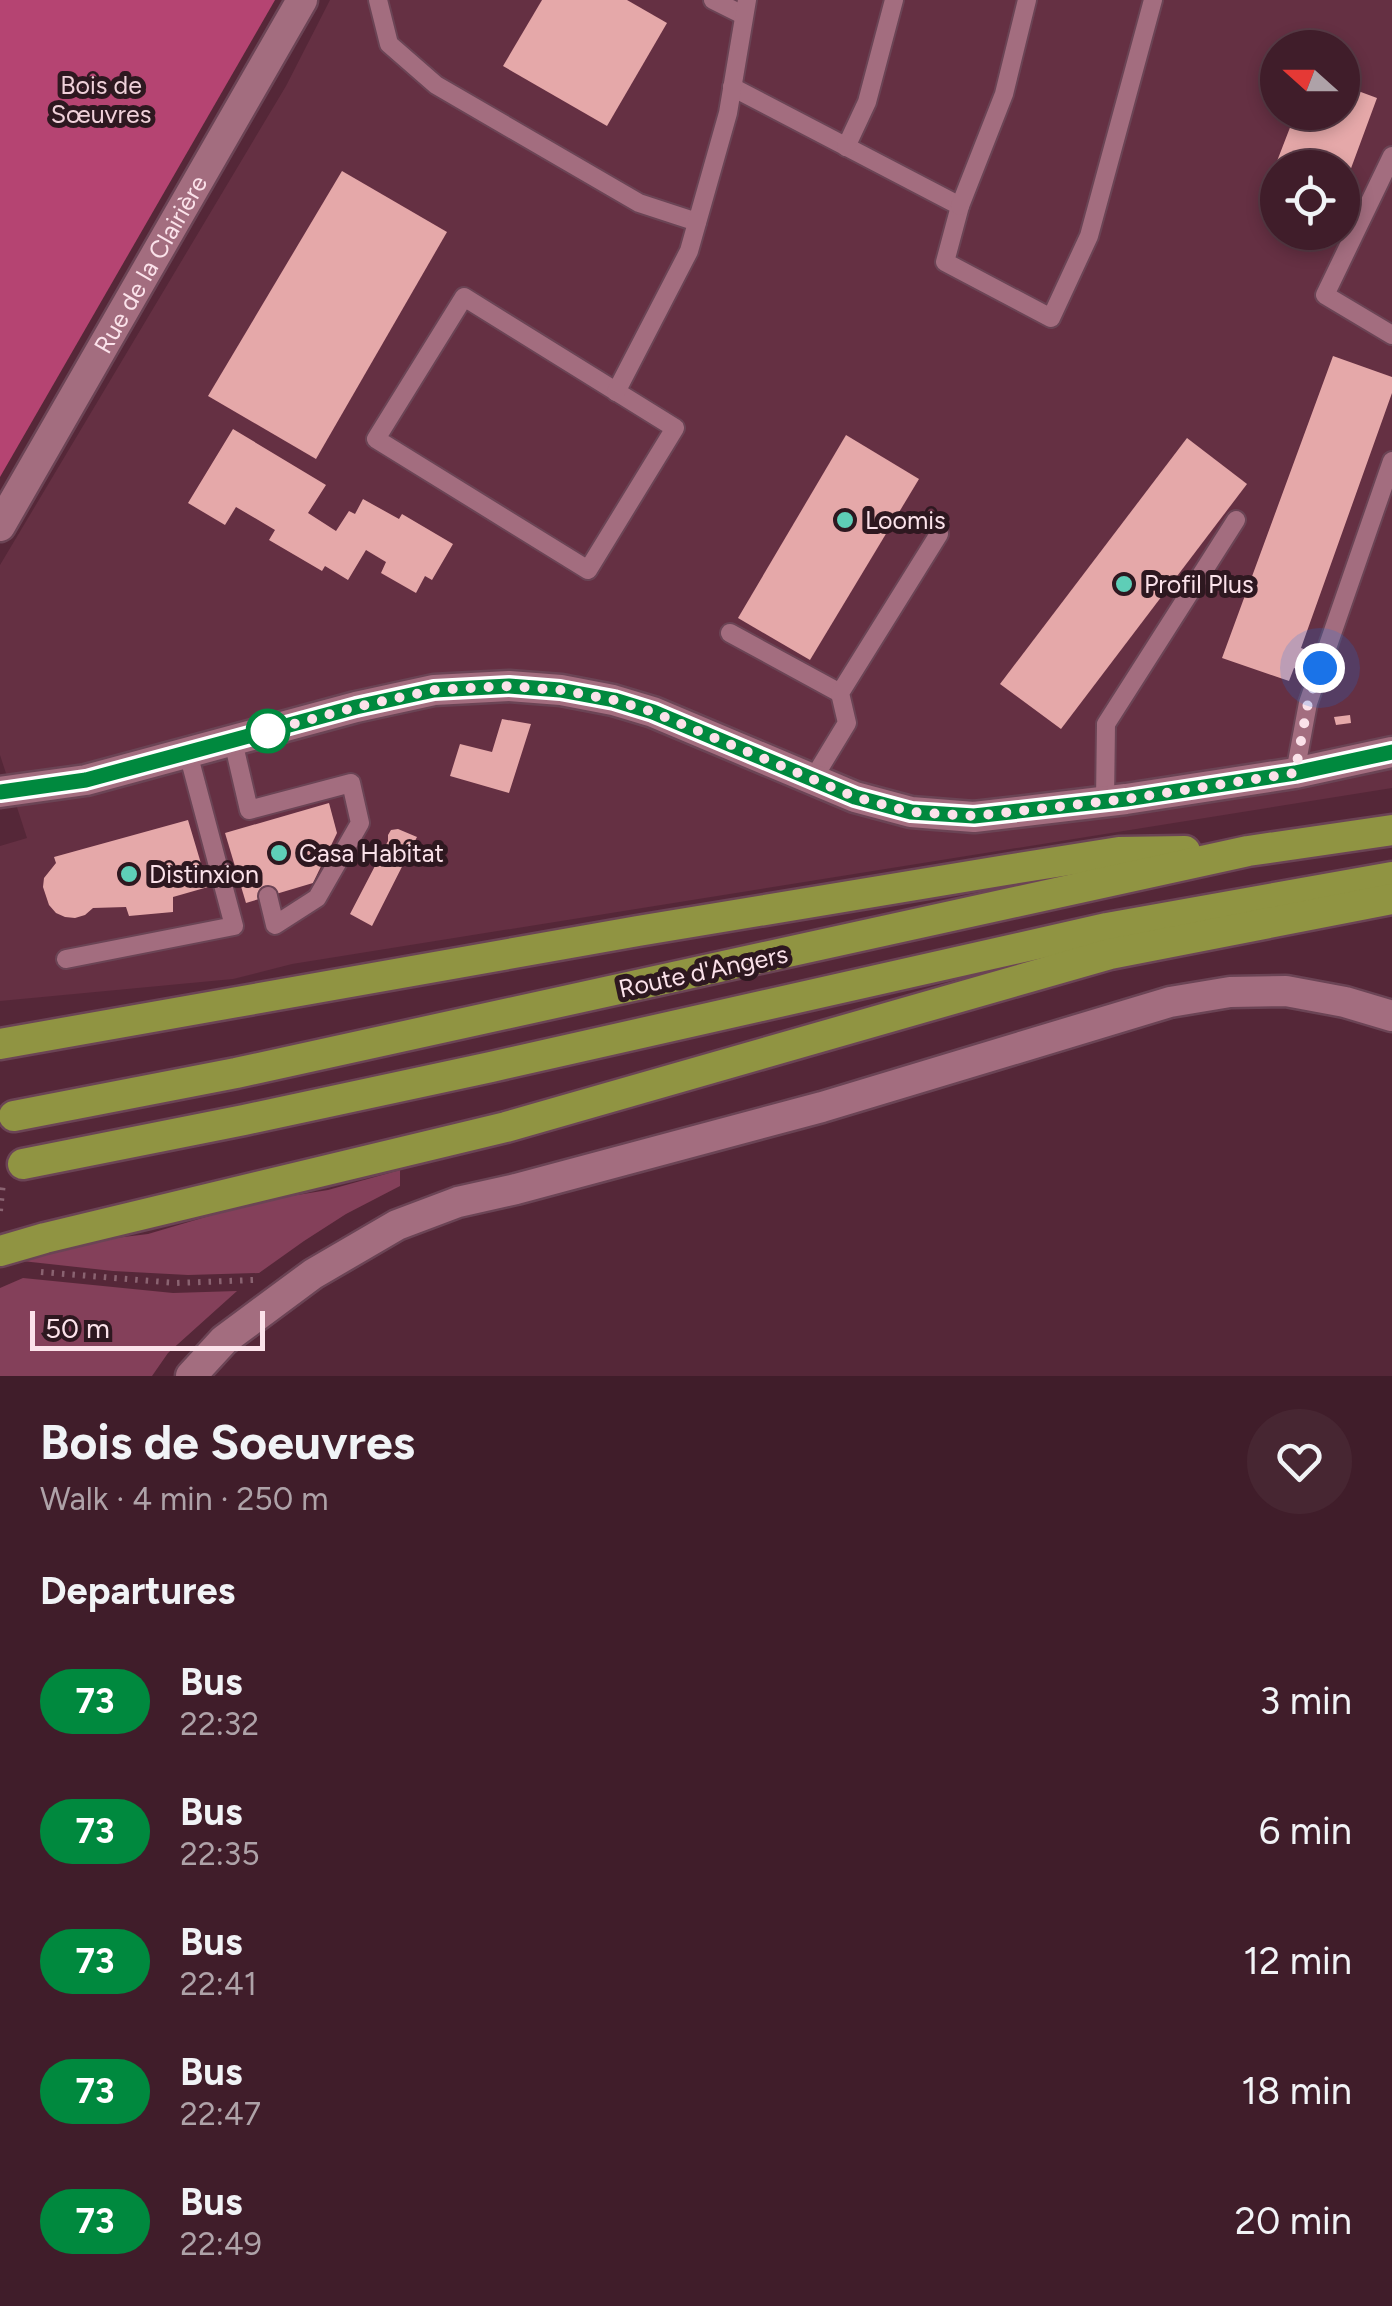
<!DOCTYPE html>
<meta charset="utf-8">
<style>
:root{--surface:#401d2a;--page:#472632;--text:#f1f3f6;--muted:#aea2a8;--line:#593b47}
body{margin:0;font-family:Figtree,sans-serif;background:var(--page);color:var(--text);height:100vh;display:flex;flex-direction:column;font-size:38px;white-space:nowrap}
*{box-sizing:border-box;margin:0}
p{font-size:32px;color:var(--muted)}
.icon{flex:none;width:55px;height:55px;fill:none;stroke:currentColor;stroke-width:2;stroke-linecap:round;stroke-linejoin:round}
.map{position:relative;height:1376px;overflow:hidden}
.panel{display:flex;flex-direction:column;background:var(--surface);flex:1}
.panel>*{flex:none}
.badge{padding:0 20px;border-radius:32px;font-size:35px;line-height:65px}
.needle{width:65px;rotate:291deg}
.controls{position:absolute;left:1260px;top:30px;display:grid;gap:20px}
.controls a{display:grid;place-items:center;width:100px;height:100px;border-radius:50%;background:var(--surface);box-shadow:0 5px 15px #0003,0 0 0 2px var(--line);font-size:50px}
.scale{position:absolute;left:30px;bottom:25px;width:235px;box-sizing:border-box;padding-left:10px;border:5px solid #fbe2ea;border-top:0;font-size:28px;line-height:35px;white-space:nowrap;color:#fbe2ea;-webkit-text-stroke:8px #2e1820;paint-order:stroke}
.you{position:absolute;width:50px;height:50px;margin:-25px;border:8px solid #fff;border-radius:50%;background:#1a73e8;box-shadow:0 0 0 15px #1a73e833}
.map>.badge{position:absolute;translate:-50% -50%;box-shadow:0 0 0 5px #fff}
h2{padding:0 40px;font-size:38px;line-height:90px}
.round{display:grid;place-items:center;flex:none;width:105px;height:105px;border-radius:52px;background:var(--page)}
.overview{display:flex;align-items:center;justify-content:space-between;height:170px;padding:0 40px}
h1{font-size:48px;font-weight:700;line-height:75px}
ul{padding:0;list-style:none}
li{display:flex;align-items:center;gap:30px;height:130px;padding:0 40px}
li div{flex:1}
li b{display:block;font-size:38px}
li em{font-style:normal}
li .badge{min-width:110px;font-weight:700;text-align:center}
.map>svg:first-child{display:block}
.built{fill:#653043;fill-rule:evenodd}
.green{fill:#84405a}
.forest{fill:#b54472}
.building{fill:#e5a8a9}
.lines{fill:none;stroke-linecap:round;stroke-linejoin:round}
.service-casing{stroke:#6b4455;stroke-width:22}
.minor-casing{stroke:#6b4455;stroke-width:35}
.trunk-casing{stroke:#6b4455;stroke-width:35}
.path{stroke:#8a6371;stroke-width:6;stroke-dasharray:2.5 8;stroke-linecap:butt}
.service{stroke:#a36d7f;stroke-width:18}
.minor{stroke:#a36d7f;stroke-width:30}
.trunk{stroke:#909442;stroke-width:30}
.line-casing{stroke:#fff;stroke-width:22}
.line{stroke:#00893e;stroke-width:15}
.walk{stroke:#fbe2ea;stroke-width:10;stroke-dasharray:0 18}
.poi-dot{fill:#5eceb7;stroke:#2e1820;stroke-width:4}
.stop-dot{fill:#fff;stroke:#00893e;stroke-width:5}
.labels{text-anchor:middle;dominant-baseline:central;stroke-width:10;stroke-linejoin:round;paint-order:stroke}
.park-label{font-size:25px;fill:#f0d1da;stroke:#2e1820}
.street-label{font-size:25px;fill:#fbe2ea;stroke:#2e1820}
.poi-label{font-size:25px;fill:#fbe2ea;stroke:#2e1820;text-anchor:start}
</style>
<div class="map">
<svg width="1392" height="1376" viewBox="0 0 1392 1376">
<rect width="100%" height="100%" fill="#552738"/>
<path class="built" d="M 330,0 L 1392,0 L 1392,788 L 292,964 L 233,979 L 0,1001 L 0,846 L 27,838 L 0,755 L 0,565 L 286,86 ZM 1278,48 L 1342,48 L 1342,112 L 1278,112 ZM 1278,168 L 1342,168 L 1342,232 L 1278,232 Z"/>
<g class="green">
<polygon points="400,1170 400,1186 346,1214 304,1241 259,1273 188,1275 113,1271 22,1261 91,1241 148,1234 209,1216 235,1205 328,1190"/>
<polygon points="23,1278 173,1293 237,1291 168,1353 152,1376 0,1376 0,1288"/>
</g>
<polygon class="forest" points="0,0 275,0 0,477"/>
<g class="building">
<polygon points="542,0 627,0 667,23 607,126 503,66"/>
<polygon points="1342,85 1377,98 1343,190 1342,168 1278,168 1278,212 1260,205 1296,112 1342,112"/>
<polygon points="342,171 447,232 316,459 208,396"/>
<polygon points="1333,356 1392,377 1392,393 1301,648 1312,652 1305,672 1294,668 1289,681 1222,658"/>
<polygon points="233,429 326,485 308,513 336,531 349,511 355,514 363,499 399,519 402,514 453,544 432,580 425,576 416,593 381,573 386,562 366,550 348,580 325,566 322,571 269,540 275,530 236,507 225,525 188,503"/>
<polygon points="846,435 919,479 810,660 738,618"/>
<polygon points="1187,438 1247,484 1061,729 1000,684"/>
<polygon points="1350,715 1351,723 1336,725 1334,717"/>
<polygon points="502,719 531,724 509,793 450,776 460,744 492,752"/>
<polygon points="329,803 337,833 313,883 246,903 225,833"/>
<polygon points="188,820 208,887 173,897 173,912 129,916 126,907 93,908 85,915 75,918 65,917 56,913 49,905 43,887 44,878 56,863 54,857"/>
<polygon points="398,829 417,837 372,926 350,914 388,841 388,835 391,830"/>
</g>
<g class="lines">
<defs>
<g id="service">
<polyline points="378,0 389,44 436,85 639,203 697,222"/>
<polyline points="713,0 743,15"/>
<polyline points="732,87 960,206 945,262 1051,318 1089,236 1153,0"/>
<polyline points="846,147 867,102 894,0"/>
<polyline points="1392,156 1325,295 1392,335"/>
<polyline points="960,206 1004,94 1027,0"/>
<polygon points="464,297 675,428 588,570 376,439"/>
<polyline points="616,392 689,251 728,113 747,0"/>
<polyline points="730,633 840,693"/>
<polyline points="233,741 249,810 351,783 360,823 317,898 275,925 268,896"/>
<polyline points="1295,773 1308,703 1392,461"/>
<polyline points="813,779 847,723 840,693 939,534"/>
<polyline points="1105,801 1106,724 1236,520"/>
<polyline points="66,959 234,926 188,753"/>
</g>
<g id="minor">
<path id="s1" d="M 0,526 L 302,0"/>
<polyline points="0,792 86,780 356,707 434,690 509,686 561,690 613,700 653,712 855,797 911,812 974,817 1126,799 1295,773 1392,752"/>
<polyline points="191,1376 224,1340 313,1274 397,1225 458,1202 516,1189 822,1107 1170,1002 1230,992 1286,991 1345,1002 1392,1016"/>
</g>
<g id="trunk">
<polyline points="0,1044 638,931 1006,870 1119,852 1185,851"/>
<polyline points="14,1116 236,1073 1248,851 1392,830"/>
<polyline points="23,1164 244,1120 491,1067 1107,928 1392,877"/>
<polyline points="0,1251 45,1238 506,1127 1110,954 1392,899"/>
</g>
</defs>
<use href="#service" class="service-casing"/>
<use href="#minor" class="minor-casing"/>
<use href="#trunk" class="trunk-casing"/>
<g class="path">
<polyline points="0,1211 3,1183"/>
<polyline points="41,1272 176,1283 253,1280"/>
</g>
<use href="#service" class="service"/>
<use href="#minor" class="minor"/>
<use href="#trunk" class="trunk"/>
</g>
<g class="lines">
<defs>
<polyline id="line" points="0,792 86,780 356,707 434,690 509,686 560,690 614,700 653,712 855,797 911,812 974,816 1126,799 1295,773 1392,752"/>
</defs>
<use href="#line" class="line-casing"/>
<use href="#line" class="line"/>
<polyline class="walk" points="268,731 264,732 356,707 434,690 509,686 560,690 614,700 653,712 855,797 911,812 974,816 1126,799 1295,773 1308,703 1320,668"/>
</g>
<g class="poi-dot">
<circle cx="845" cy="520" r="10"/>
<circle cx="1124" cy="584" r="10"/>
<circle cx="279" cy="853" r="10"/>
<circle cx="129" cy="874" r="10"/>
</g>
<circle class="stop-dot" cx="268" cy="731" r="20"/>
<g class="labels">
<g class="park-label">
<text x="101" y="85">Bois de<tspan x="101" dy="29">Sœuvres</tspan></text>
</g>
<g class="street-label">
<text stroke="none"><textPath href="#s1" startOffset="302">Rue de la Clairière</textPath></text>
<text transform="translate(703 971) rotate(-12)">Route d'Angers</text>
</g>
<g class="poi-label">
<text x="865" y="520">Loomis</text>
<text x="1144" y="584">Profil Plus</text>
<text x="299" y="853">Casa Habitat</text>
<text x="149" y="874">Distinxion</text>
</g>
</g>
</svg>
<div class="controls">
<a><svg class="needle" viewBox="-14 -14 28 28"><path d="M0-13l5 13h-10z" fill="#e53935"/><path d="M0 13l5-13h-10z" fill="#aea2a8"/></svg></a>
<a><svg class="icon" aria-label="locate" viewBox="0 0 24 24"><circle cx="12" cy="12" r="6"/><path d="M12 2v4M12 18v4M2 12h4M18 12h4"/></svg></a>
</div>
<div class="scale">50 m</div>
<div class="you" style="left:1320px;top:668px"></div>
</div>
<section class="panel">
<div class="overview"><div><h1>Bois de Soeuvres</h1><p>Walk · 4 min · 250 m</p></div><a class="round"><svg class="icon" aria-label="heart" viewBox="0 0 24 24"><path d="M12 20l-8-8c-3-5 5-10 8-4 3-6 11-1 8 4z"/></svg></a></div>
<h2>Departures</h2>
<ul>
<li><span class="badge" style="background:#00893e;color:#fff">73</span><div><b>Bus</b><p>22:32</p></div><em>3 min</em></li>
<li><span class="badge" style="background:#00893e;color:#fff">73</span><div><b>Bus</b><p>22:35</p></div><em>6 min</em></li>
<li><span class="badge" style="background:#00893e;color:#fff">73</span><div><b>Bus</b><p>22:41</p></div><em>12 min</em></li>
<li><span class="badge" style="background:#00893e;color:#fff">73</span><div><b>Bus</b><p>22:47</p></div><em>18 min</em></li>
<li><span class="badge" style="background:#00893e;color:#fff">73</span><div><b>Bus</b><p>22:49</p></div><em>20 min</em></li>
</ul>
</section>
